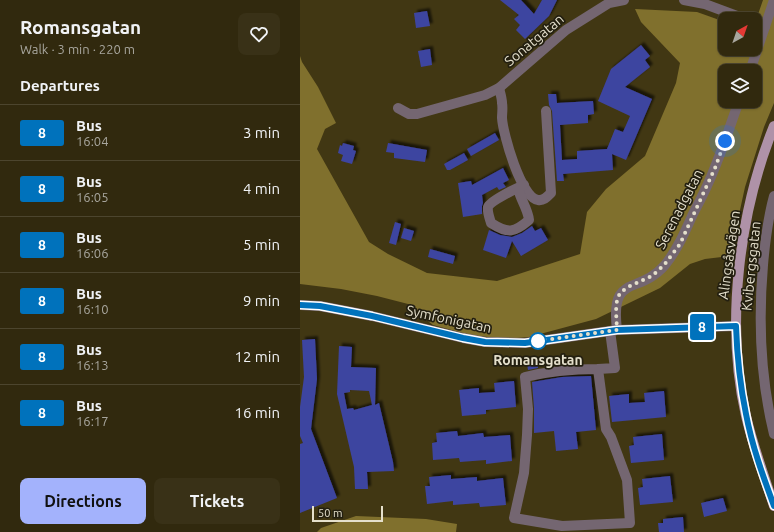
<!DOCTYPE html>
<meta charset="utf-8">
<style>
:root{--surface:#31290e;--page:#393117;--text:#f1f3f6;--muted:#a8a69e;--line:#4c452e;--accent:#a3b2fc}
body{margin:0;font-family:Ubuntu,sans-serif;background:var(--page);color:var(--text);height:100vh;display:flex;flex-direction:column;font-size:15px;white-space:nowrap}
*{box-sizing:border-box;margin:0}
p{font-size:13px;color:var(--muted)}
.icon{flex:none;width:22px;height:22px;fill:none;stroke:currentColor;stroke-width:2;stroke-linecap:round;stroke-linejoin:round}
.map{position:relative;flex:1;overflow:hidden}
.sheet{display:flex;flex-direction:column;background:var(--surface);width:300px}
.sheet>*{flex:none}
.badge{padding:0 8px;border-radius:3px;font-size:14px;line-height:26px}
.needle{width:26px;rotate:40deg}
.tools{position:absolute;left:418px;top:12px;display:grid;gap:8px}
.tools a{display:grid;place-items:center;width:44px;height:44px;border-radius:8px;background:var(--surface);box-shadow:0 1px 3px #0004,0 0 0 1px var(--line);font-size:20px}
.scale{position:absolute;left:12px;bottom:10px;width:71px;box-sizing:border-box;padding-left:4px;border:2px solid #e5e0cc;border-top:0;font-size:11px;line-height:14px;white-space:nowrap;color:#e5e0cc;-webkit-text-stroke:3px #231f10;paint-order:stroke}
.you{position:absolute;width:20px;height:20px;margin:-10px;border:3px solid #fff;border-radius:50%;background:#1a73e8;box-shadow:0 0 0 6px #1a73e833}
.map>.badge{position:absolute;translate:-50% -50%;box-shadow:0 0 0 2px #fff}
h2{padding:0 20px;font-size:15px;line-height:36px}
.round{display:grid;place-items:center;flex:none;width:42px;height:42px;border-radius:8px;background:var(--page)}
.headline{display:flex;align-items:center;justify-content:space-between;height:68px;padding:0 20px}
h1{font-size:19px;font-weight:700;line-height:30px}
.cta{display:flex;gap:8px;margin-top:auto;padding:8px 20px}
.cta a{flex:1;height:46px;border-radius:8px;background:var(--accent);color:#111;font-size:16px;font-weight:700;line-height:46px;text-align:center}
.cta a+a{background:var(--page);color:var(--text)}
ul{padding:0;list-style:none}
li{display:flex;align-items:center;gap:12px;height:56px;padding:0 20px;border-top:1px solid var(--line)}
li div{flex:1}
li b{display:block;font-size:15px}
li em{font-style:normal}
li .badge{min-width:44px;font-weight:700;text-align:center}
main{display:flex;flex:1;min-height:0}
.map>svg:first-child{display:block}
.forest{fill:#80702d;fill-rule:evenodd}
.building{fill:#3e44a0;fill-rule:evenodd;filter:url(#shadow)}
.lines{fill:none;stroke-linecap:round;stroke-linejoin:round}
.minor{stroke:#746671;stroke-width:10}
.major{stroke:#af92a8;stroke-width:10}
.line-casing{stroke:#fff;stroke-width:9}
.line{stroke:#0072bc;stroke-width:6}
.walk{stroke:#e5e0cc;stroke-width:4;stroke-dasharray:0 7.2}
.stop-dot{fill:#fff;stroke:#0072bc;stroke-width:2}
.labels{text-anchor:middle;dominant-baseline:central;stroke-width:3.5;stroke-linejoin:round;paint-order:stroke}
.street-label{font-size:14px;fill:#e5e0cc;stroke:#231f10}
.stop-label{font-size:14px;font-weight:bold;fill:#e5e0cc;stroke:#231f10}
</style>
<main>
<section class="sheet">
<div class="headline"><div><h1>Romansgatan</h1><p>Walk · 3 min · 220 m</p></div><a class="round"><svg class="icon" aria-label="heart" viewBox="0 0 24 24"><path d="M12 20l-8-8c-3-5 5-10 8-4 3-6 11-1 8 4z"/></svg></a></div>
<h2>Departures</h2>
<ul>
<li><span class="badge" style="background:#0072bc;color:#fff">8</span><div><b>Bus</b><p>16:04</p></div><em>3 min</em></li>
<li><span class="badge" style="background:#0072bc;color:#fff">8</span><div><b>Bus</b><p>16:05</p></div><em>4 min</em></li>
<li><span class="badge" style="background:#0072bc;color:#fff">8</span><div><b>Bus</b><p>16:06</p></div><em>5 min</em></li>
<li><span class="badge" style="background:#0072bc;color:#fff">8</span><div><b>Bus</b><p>16:10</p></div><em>9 min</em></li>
<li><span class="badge" style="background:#0072bc;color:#fff">8</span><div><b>Bus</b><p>16:13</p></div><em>12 min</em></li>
<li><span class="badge" style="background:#0072bc;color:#fff">8</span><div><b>Bus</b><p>16:17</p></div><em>16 min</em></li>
</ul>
<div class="cta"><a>Directions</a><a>Tickets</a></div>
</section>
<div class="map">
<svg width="474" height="532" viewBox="0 0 474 532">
<defs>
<filter id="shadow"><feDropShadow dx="3" dy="-3" stdDeviation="1" flood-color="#0009"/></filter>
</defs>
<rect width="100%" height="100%" fill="#413713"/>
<g class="forest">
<path d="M 463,0 L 474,0 L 474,103 L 464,127 L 445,187 L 430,256 L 405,259 L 390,264 L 360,288 L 296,319 L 229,337 L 205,339 L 170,335 L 133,325 L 121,316 L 112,305 L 77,296 L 41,289 L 0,284 L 0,56 L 2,62 L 18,87 L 36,123 L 25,129 L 17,149 L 69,242 L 88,254 L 127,273 L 197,281 L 280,254 L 287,212 L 306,189 L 345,156 L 376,83 L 380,63 L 341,22 L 335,9 L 397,12 L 425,22 L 425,49 L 455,49 L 455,23 ZM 425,71 L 455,71 L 455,101 L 425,101 Z"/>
<polygon points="56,516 126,519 157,524 156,532 17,532 21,528"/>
</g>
<g class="building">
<polygon points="200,0 221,0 234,14 242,0 257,0 249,16 225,39 216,30 220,25 214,19 219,15"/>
<polygon points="127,11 130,26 116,28 114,13"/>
<polygon points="341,45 350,56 345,60 350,67 325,87 352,99 326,160 312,154 313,170 263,174 264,181 257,181 252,111 249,105 248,94 256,94 257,103 293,101 294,114 288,115 288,123 260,125 262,160 277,159 277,151 307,149 315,129 323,132 330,116 298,101 311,69"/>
<polygon points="130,49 132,65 121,67 118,51"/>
<polygon points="195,133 199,140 171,156 167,149"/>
<polygon points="43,143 54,146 53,150 56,151 52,164 41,161 43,155 38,153 40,145 42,146"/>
<polygon points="88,143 127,150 125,162 94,158 94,153 86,152"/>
<polygon points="164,153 168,160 150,170 147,170 144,164"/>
<polygon points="203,168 209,180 203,183 206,187 199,190 197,187 182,195 183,203 182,206 182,214 163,217 158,183 171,181 172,185"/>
<polygon points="95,222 101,224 96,245 89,243"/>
<polygon points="232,226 235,231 241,228 248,240 221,256 212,241 206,258 183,250 189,230 200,235 212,237 222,233"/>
<polygon points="104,228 114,231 111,241 101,238"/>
<polygon points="130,249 155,256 153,264 128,257"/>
<polygon points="15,339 17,379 11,429 37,498 0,513 0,444 3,443 0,436 0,407 4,377 2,340"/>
<path d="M 39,346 L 52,347 L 51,367 L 76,368 L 75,405 L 79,403 L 93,462 L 94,471 L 67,472 L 68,489 L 55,489 L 54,467 L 37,394 ZM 50,390 L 69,391 L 72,405 L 54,410 L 53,408 L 47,409 L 44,393 L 50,392 Z"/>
<polygon points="238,363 238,368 228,370 227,364"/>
<polygon points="291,376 296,430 276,432 278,449 256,451 254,431 234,433 234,408 232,382 262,377"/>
<polygon points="214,381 216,407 186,410 186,414 162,416 159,390 179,388 179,393 195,392 194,383"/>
<polygon points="364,391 366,417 312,422 309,396 329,394 329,403 345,402 344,393"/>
<polygon points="157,431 158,436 183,433 184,437 210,435 212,461 186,464 186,460 160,462 159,458 133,460 132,443 137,442 136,433"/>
<polygon points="362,434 364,460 331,463 329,446 334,445 333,437"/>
<polygon points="151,475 151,479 177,477 177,481 203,478 206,505 180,507 179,503 153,505 153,501 127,504 125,486 130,486 129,477"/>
<polygon points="370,476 373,502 340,505 338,488 343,487 342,479"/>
<polygon points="423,498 427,511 404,517 401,503"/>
<polygon points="383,517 384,532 359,532 358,523 363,523 363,519"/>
</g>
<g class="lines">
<g class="minor">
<polyline points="384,0 405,4 445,19"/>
<polyline points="455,23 465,27"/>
<polyline points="450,71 474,0"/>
<path d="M 199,88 C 200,92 202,98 202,103 C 203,108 202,113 202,118 C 203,134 221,198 238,200 C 244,201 247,197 251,193 L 246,111"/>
<polyline points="98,108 109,114 117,114 185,95 199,88 266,30 309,3 324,0"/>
<path d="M 218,188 C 220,199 228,209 229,220 C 214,233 208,234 191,223 C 190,219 187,212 188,207 C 190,201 217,188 224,185"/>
<path d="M 474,196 C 468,218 465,242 463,265 C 458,323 460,377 474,434"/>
<polyline points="0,305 20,306 72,316 163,338 185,342 225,343 317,330 436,326"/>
<path d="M 317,330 C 310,272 338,296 365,265 C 377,250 385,232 393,214 C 401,199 409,183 415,167 C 424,145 431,123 439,101"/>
<path d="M 298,369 C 273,369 249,371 225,377 L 228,409 L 227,435 L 224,473 L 214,518 L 262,526 L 330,523 L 327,480 L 311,437 L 306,429 L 298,369 L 315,368 L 310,331"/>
</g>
<path class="major" d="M 474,126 C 439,212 425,325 446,416 C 453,446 464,476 474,506"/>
</g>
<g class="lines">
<defs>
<path id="line" d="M 0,305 L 20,306 L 72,316 L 163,338 L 185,342 L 225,343 L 317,330 L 436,326 C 437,355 440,385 446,414 C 452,446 463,476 474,506"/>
</defs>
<use href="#line" class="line-casing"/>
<use href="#line" class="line"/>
<polyline class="walk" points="238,341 317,330 316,311 317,300 320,293 328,287 352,276 364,265 380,244 415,168 425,141"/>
</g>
<circle class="stop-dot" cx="238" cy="341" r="8"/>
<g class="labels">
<g class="street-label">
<text transform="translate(234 40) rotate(-40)">Sonatgatan</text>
<text transform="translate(379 209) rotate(-63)">Serenadgatan</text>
<text transform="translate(429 255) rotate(-82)">Alingsåsvägen</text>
<text transform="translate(451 266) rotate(-84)">Kvibergsgatan</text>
<text transform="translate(149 319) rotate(12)">Symfonigatan</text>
</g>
<g class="stop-label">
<text x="238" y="360">Romansgatan</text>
</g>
</g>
</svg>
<div class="tools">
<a><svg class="needle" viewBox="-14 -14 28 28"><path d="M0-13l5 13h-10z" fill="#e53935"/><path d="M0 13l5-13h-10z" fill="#a8a69e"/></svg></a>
<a><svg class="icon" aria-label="layers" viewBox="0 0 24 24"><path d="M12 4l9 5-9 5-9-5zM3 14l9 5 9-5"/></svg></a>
</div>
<div class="scale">50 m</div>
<div class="you" style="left:425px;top:141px"></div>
<b class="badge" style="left:402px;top:327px;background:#0072bc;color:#fff">8</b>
</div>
</main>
